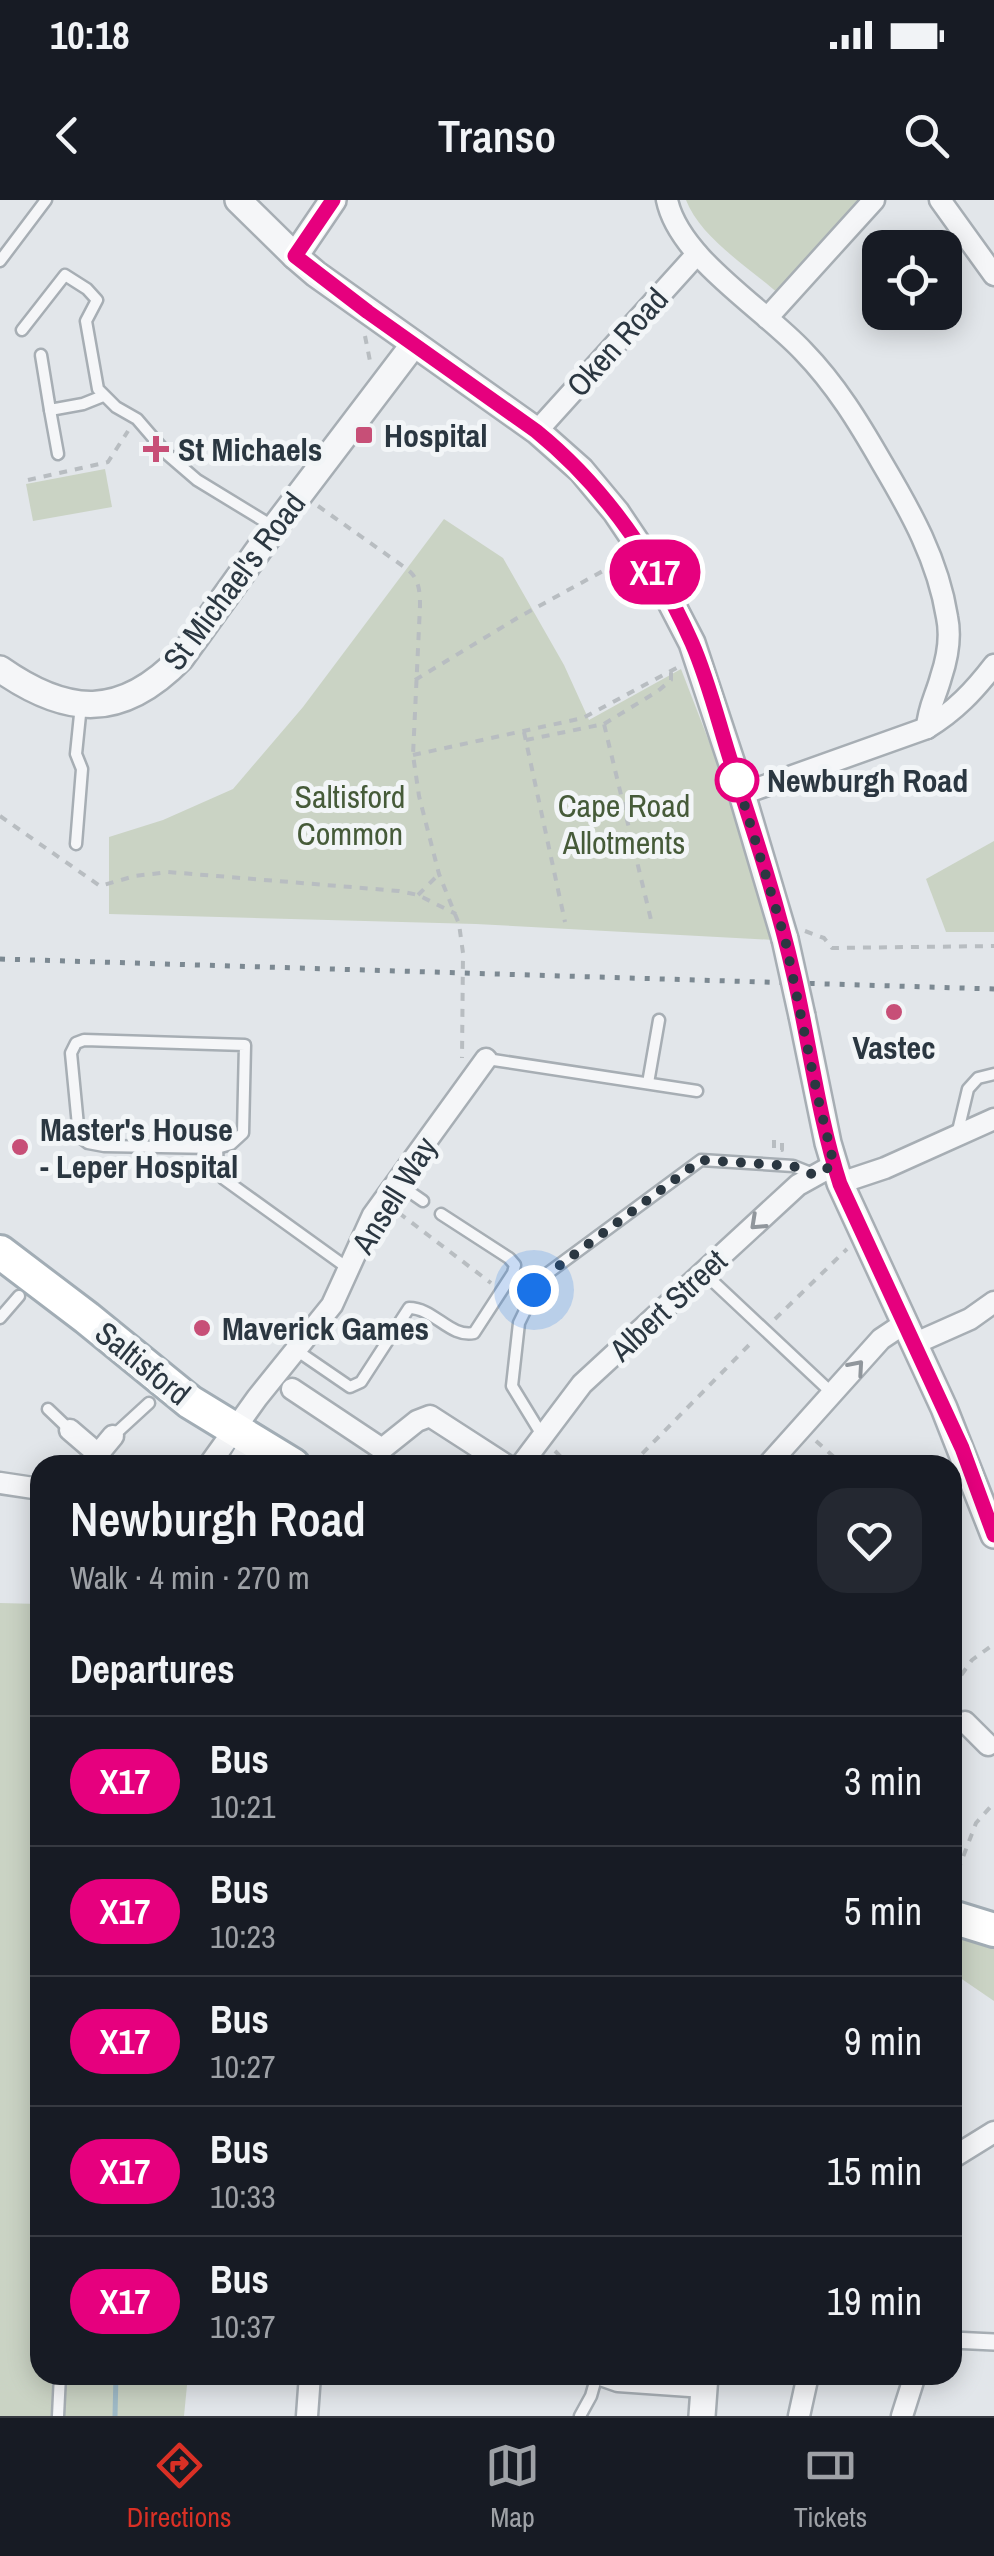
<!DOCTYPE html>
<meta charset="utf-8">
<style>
:root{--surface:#171b24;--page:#242831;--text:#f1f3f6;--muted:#9ea1a6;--line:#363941;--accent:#d93025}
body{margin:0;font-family:"Archivo Narrow",sans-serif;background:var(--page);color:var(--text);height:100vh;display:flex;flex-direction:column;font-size:38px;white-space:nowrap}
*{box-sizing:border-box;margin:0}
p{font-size:32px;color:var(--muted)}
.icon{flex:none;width:55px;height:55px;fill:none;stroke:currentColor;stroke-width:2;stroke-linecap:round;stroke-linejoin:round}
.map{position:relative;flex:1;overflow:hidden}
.details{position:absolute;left:30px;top:1255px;width:932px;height:930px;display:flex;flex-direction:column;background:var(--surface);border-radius:30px;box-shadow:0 5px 25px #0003}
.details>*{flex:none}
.badge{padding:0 20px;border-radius:32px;font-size:35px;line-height:65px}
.buttons{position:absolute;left:862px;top:30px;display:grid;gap:20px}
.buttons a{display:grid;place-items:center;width:100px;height:100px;border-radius:20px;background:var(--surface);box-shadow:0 5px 25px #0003;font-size:50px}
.you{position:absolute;width:50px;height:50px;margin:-25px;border:8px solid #fff;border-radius:50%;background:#1a73e8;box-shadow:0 0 0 15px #1a73e833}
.map>.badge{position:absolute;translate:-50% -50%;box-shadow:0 0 0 5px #fff}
h2{padding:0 40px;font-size:38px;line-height:90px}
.round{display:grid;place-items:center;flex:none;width:105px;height:105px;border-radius:30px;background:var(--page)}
.overview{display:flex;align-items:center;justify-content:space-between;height:170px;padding:0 40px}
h1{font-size:48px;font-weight:600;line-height:75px}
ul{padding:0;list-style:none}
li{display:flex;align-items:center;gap:30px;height:130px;padding:0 40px;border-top:2px solid var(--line)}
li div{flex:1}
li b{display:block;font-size:38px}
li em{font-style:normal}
li .badge{min-width:110px;font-weight:700;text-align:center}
.status{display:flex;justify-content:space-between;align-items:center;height:70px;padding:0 50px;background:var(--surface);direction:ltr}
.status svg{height:28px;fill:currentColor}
header{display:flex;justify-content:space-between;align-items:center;height:130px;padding:0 40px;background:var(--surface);font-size:45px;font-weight:600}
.menu{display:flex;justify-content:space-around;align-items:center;height:140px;border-top:2px solid var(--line);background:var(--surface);font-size:28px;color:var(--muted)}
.menu a{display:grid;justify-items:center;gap:5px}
.menu .current{color:var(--accent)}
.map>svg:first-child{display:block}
.green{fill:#cad3c4}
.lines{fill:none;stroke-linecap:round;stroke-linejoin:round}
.stream{stroke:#9fbac7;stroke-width:5}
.service-casing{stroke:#a7aeb4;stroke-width:15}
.pedestrian-casing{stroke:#a7aeb4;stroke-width:20}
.minor-casing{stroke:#a7aeb4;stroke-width:25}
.tertiary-casing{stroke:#a7aeb4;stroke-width:30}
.primary-casing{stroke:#a2adb5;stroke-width:38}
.path{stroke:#b8bdc1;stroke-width:4;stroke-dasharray:8 8;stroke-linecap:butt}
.service{stroke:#f5f6f8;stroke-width:10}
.pedestrian{stroke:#f5f6f8;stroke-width:15}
.minor{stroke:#f5f6f8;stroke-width:20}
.tertiary{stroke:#f5f6f8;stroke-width:25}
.primary{stroke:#fff;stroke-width:32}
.rail{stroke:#7c8992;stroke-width:5;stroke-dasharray:5 10;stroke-linecap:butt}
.tertiary-bridge-casing{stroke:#a7aeb4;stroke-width:30;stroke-linecap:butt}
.tertiary-bridge{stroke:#f5f6f8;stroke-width:25}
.oneway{stroke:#90969c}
.line-casing{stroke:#fff;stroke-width:22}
.line{stroke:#e6007e;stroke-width:15}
.walk{stroke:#2b3741;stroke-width:10;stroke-dasharray:0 18}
.poi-dot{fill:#c74f77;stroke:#f2f5f7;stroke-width:4}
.stop-dot{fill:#fff;stroke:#e6007e;stroke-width:5}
.labels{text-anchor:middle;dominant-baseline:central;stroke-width:10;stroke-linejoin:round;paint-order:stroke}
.street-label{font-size:32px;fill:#2b3741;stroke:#f2f5f7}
.poi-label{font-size:32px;font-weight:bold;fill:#2b3741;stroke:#f2f5f7;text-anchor:start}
.stop-label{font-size:32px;font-weight:bold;fill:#2b3741;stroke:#f2f5f7;text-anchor:start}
.park-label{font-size:32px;fill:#465b39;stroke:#f2f5f7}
</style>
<div class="status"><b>10:18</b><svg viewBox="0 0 49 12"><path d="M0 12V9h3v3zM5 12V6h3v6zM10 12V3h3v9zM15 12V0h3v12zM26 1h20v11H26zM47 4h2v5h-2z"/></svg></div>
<header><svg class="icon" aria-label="back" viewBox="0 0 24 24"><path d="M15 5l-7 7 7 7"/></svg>Transo<svg class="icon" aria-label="search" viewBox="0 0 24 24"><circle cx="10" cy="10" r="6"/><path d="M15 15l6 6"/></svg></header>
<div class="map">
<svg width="994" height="2216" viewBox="0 0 994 2216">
<rect width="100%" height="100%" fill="#e2e6ea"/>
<g class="green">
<path d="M 686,0 L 862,0 L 778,93 C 749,68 700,37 686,0 Z"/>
<polygon points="105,269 112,307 33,321 26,284"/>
<polygon points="444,319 503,358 564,465 589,520 681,469 727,588 774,740 476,724 109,714 109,637 163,620 233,589 303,507"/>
<polygon points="994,641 994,732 946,732 926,679"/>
<polygon points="0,1403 40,1404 40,2175 188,2175 184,2216 0,2216"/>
<polygon points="952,1732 994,1746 994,1801 953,1773"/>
</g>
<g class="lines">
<polyline class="stream" points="115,2216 116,2175"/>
<defs>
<g id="service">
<polyline points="0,61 46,0"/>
<polyline points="22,130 65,75 87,89 97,100 86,121 98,189 116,207 137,219 168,255 197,280 274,327"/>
<polyline points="41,155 50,210 83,204 103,196"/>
<polyline points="50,210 58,254"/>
<polyline points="76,644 82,569 76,554 81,505"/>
<polygon points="84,840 245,845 243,933 231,944 217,948 104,946 88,943 79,936 71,853 76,843"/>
<polyline points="487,859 697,891"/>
<polyline points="648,883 659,820"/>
<polyline points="957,935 968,889 978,878 994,874"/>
<polyline points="217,948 218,973 224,979 349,1069"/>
<polyline points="397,983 423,1001"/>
<polyline points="704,1073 833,1194"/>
<polyline points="0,1118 19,1096"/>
<path d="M 296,1150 L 350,1187 L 361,1182 L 409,1108 C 434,1108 450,1138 474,1133 L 513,1073 L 515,1065 L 509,1058 L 441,1014"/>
<polyline points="48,1209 70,1230"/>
<polyline points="542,1235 512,1186 519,1123 535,1090 548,1073 701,960 793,966 813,974"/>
<polyline points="113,1236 149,1203"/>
<polyline points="58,2216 60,2175"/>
<polyline points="580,2216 591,2196 597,2175"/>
</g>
<polyline id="pedestrian" points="952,2140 994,2142"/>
<g id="minor">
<path d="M 667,0 C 679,58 763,108 803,151 C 836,185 859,223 882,263 C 911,312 938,360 947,417 C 951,436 947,459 941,477 C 936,496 928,508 927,528"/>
<polyline points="940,0 994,75"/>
<polyline points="767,118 874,0"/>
<polyline points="537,231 697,54"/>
<path d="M 742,594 L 927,528 C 955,511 974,491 994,465"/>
<polyline points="840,983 885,968 994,919"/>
<polyline points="916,1143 970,1119 994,1102"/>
<polyline points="292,1189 382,1249 417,1221 430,1216 506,1265"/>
<polyline points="70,1230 98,1254"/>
<polyline points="89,1265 113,1236"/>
<polyline points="209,1265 257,1198 332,1105 373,1015 486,859"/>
<polyline points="237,1265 252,1240"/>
<polyline points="521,1265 582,1184 798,985 834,965"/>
<polyline points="768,1265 881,1139 905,1123"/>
<polyline points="0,1283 40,1289"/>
<polyline points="965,1522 988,1545"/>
<polyline points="952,1958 994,1932"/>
<polyline points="601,2175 618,2181 704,2187"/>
<polyline points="307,2216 310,2175"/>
<polyline points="799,2216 808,2175"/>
<polyline points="902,2216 915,2175"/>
</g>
<g id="tertiary">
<polyline points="238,0 295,56 316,74 537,231 581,270 616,312 651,364 692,443 742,594 785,739"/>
<polyline points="295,56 333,0"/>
<path d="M 0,469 C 67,516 121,520 181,458 L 275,327 L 414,144"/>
<polyline points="802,816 828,943 840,983 944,1208 994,1335"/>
<polyline points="702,2216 705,2175"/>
</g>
<g id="primary">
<polyline points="0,1052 87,1118 190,1202 293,1265"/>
<polyline points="952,1717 994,1730"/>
</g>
</defs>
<use href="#service" class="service-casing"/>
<use href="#pedestrian" class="pedestrian-casing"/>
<use href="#minor" class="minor-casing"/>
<use href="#tertiary" class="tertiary-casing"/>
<use href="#primary" class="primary-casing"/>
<g class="path">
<polyline points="365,136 371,166"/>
<polyline points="28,280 108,262 128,231"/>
<path d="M 318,306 L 407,369 C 419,378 420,391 420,406 L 413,555 L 419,596 L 439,674 L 459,724 L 463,753 L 462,858"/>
<polyline points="415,480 519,417 623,360"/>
<polyline points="604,524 658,491 671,480 671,471"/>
<polyline points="524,532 565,722"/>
<polyline points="526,540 604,524 652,724"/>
<polyline points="413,555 583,518 680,466"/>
<polyline points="0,616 100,686 135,676 168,672 399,691 418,695 456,714"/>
<polyline points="418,695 439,674"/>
<polyline points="805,731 824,738 832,748 994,746"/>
<polyline points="774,940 774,949 782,950 782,941"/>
<polyline points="399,1013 491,1083"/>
<polyline points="775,1119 847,1049"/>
<polyline points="816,1241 843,1265"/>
<polyline points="555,1251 569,1265"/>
<polyline points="631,1265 754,1140"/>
<polyline points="952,1488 972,1460 994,1444"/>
<polyline points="952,1686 976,1623 994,1603"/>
</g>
<use href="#service" class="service"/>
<use href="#pedestrian" class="pedestrian"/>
<use href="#minor" class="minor"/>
<use href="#tertiary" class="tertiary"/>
<use href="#primary" class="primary"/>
<polyline class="rail" points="0,759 994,789"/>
<defs>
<polyline id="tertiary-bridge" points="785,739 802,816"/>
</defs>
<use href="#tertiary-bridge" class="tertiary-bridge-casing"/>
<use href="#tertiary-bridge" class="tertiary-bridge"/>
</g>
<defs><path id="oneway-chevron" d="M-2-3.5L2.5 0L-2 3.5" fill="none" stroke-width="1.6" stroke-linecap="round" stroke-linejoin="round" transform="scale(2.5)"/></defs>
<g class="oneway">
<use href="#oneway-chevron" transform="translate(757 1023) rotate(137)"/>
<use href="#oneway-chevron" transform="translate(857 1167) rotate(-49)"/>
</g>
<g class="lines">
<defs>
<path id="line" d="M 333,0 L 295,56 L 368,112 L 536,231 C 605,287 656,362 692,443 C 709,482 719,525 732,565 C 755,635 778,705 794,776 C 810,845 818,916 840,984 L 962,1248 L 994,1335"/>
</defs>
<use href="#line" class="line-casing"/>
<use href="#line" class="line"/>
<polyline class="walk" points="534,1090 548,1074 701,960 793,966 814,975 834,965 818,898 785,739 737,580"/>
</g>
<g class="poi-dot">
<rect x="354" y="225" width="20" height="20" rx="5"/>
<path d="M151 234h10v10h10v10h-10v10h-10v-10h-10v-10h10z"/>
<circle cx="894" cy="812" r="10"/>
<circle cx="20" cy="947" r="10"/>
<circle cx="202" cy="1128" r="10"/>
</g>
<circle class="stop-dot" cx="737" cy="580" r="20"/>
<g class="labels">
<g class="street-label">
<text transform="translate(617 142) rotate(-48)">Oken Road</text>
<text transform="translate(234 381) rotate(-53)">St Michael's Road</text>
<text transform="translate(394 995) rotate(-58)">Ansell Way</text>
<text transform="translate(668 1105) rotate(-43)">Albert Street</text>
<text transform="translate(143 1163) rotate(39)">Saltisford</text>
</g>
<g class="poi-label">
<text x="384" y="235">Hospital</text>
<text x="178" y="249">St Michaels</text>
<text x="894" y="847" text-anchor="middle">Vastec</text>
<text x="40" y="929">Master's House<tspan x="40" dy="37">- Leper Hospital</tspan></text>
<text x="222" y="1128">Maverick Games</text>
</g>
<g class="stop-label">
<text x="767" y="580">Newburgh Road</text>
</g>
<g class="park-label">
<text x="350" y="596">Saltisford<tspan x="350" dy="37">Common</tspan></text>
<text x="624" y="605">Cape Road<tspan x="624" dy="37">Allotments</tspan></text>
</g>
</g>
</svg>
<div class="buttons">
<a><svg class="icon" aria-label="locate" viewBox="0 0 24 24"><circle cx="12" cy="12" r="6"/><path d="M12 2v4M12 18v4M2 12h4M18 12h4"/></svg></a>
</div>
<div class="you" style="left:534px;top:1090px"></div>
<b class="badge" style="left:655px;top:372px;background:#e6007e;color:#fff">X17</b>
<section class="details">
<div class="overview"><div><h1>Newburgh Road</h1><p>Walk · 4 min · 270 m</p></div><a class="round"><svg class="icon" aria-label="heart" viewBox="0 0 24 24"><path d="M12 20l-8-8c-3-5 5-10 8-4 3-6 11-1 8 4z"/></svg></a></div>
<h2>Departures</h2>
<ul>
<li><span class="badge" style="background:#e6007e;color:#fff">X17</span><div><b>Bus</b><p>10:21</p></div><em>3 min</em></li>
<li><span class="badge" style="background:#e6007e;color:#fff">X17</span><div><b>Bus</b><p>10:23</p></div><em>5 min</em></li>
<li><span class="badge" style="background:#e6007e;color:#fff">X17</span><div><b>Bus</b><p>10:27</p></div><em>9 min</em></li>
<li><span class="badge" style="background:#e6007e;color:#fff">X17</span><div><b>Bus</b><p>10:33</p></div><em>15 min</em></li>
<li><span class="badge" style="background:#e6007e;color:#fff">X17</span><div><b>Bus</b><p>10:37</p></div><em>19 min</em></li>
</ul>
</section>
</div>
<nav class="menu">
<a class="current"><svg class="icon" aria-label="directions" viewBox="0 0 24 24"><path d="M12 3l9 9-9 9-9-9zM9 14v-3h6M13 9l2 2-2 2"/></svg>Directions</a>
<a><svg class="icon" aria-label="map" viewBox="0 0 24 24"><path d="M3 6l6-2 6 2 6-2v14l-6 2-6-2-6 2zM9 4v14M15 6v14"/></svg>Map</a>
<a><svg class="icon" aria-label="tickets" viewBox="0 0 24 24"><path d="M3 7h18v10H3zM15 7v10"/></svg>Tickets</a>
</nav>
